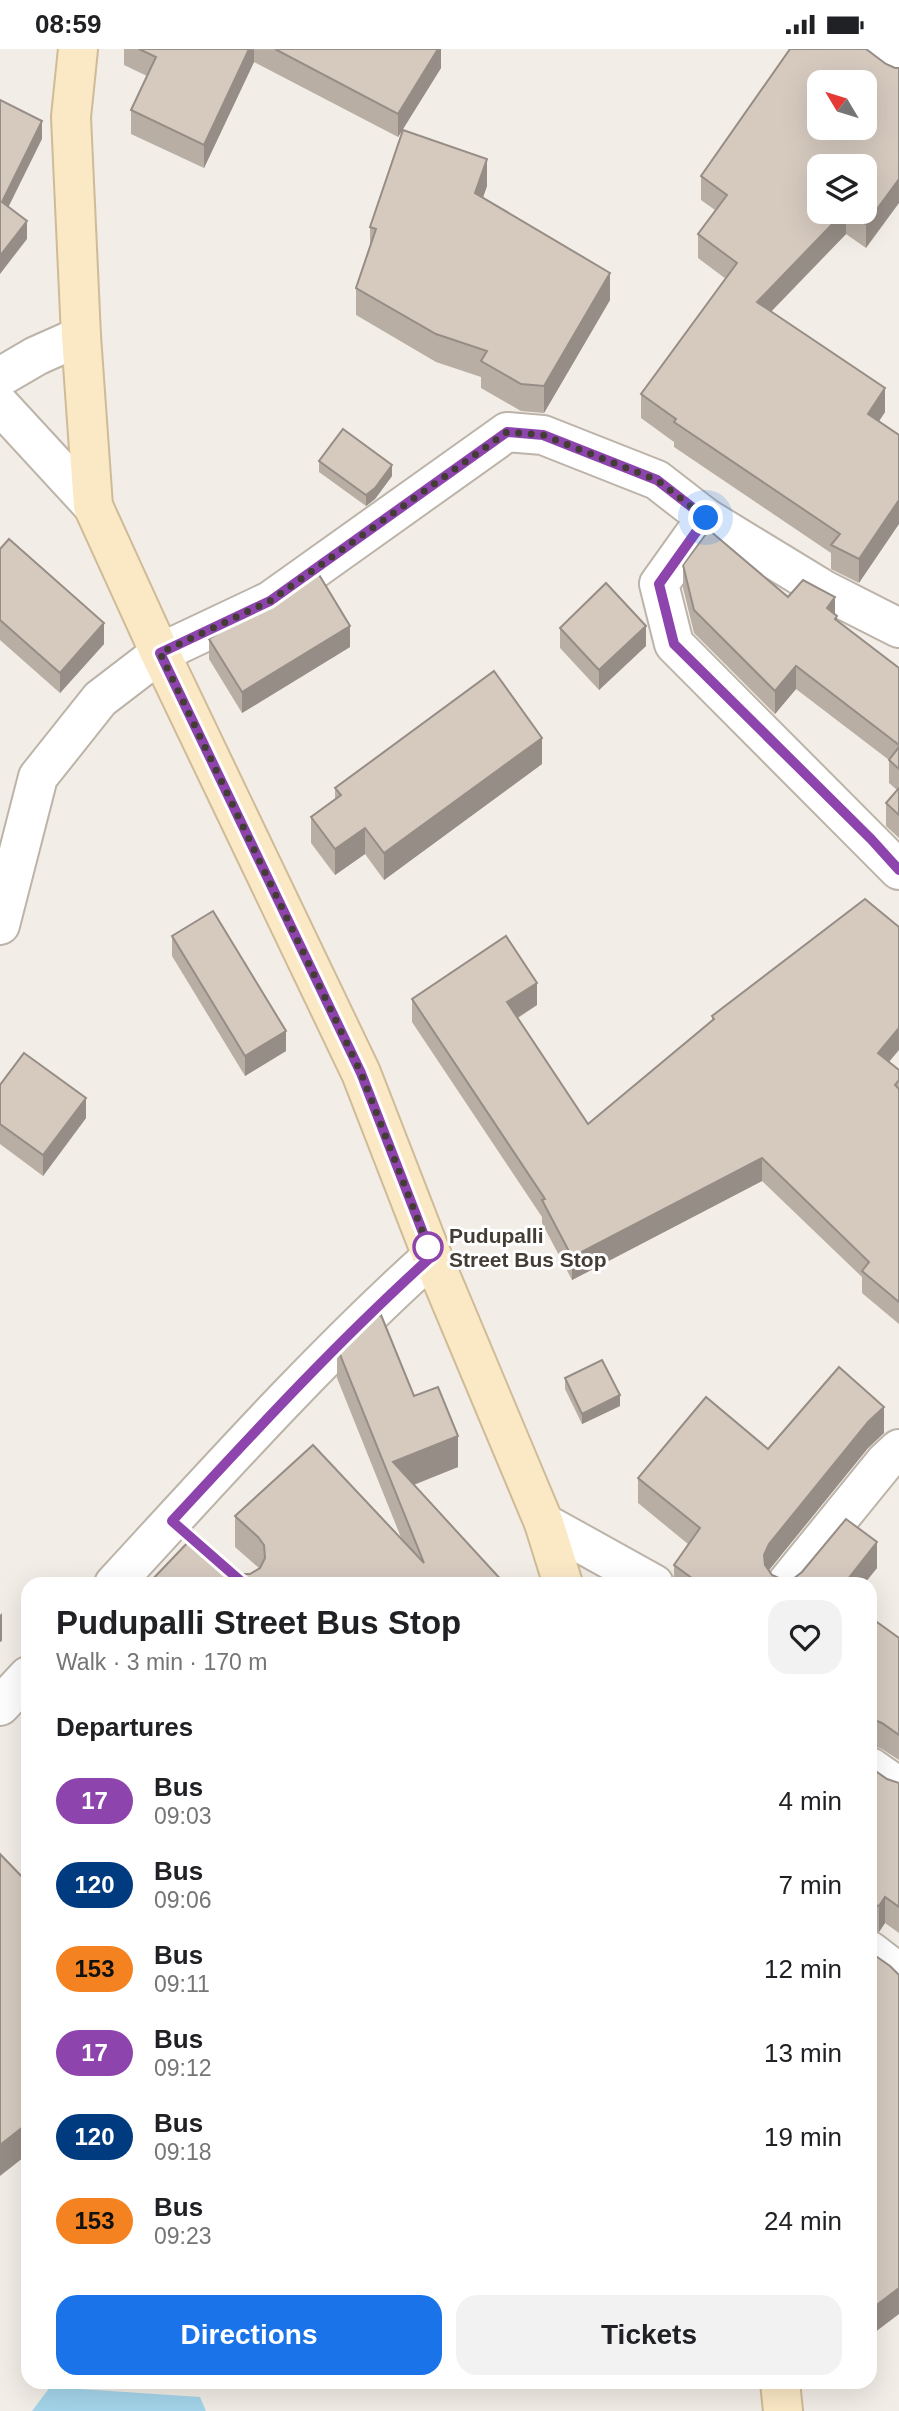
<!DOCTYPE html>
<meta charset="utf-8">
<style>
:root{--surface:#fff;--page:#f2f2f2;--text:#202124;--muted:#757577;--accent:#1a73e8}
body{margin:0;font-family:Arial,sans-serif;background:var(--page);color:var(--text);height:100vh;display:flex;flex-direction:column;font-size:26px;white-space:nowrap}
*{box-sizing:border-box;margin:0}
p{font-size:23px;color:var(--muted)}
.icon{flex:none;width:38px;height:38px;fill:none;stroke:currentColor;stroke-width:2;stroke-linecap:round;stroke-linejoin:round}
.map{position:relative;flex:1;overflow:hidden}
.panel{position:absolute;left:21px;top:1528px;width:856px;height:812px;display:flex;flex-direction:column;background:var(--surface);border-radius:21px;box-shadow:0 7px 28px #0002}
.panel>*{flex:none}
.badge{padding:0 14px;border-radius:23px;font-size:24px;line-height:46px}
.needle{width:46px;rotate:308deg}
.buttons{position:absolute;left:807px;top:21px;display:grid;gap:14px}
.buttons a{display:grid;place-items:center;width:70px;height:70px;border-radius:14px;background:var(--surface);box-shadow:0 7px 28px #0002;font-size:35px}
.you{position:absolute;width:35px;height:35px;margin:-18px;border:5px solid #fff;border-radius:50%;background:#1a73e8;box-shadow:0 0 0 10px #1a73e833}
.map>.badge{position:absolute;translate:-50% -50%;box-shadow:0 0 0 4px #fff}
h2{padding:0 35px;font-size:26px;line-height:63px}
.round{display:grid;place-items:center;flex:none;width:74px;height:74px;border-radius:21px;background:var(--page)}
.summary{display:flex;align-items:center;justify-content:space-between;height:119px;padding:0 35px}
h1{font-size:33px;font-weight:700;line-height:52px}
.action{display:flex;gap:14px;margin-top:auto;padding:14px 35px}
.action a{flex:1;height:80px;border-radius:21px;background:var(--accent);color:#fff;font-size:28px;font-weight:700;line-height:80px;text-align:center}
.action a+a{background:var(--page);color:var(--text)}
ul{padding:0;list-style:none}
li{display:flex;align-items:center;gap:21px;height:84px;padding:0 35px}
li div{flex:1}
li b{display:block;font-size:26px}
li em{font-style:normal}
li .badge{min-width:77px;font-weight:700;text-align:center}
.status{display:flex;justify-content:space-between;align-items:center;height:49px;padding:0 35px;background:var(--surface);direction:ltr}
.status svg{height:19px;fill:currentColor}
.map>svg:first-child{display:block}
.water{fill:#a5d6eb}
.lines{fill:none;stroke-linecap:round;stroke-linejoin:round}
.street-casing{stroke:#bcb3a9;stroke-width:42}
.secondary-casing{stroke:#cfbb97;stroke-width:42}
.street{stroke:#fff;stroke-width:38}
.secondary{stroke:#fbe9c6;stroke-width:38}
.wall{fill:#b8aea4;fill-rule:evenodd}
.shaded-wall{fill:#968d86}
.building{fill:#d6cabf;stroke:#968d86;stroke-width:2;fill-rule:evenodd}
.line-casing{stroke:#fff;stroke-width:16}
.line{stroke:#8e44ad;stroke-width:10}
.walk{stroke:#443d35;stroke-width:7;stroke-dasharray:0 12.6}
.stop-dot{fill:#fff;stroke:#8e44ad;stroke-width:3.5}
.labels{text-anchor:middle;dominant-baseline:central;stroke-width:6;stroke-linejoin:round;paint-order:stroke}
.stop-label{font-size:21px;font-weight:bold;fill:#443d35;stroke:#fff;text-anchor:start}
</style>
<div class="status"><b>08:59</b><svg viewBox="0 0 49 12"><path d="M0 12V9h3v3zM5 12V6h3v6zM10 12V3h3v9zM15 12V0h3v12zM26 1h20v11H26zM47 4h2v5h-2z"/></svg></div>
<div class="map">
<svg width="899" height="2362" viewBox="0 0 899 2362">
<rect width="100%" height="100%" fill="#f2ede6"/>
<polygon class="water" points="50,2338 200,2348 206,2362 32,2362"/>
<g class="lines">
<defs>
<g id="street">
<polyline points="871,0 899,22"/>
<polyline points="0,328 36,307 81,287"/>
<polyline points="0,356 93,457"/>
<polyline points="706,469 659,535 674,595 899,821"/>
<polyline points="0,876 38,728 100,650 160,604 270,552 507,383 543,386 657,431 706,469 824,541 899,579"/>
<polyline points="544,1474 654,1535"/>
<path d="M 114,1535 C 217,1423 319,1309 432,1207"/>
<polyline points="786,1535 885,1413 899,1400"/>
<polyline points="0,1657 28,1627"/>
<polyline points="870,1718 899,1738"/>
<polyline points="870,1902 899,1924"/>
</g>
<g id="secondary">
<polyline points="78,0 71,68 81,287 93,457 160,604 361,1024 432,1207 544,1474 563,1535"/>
<polyline points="780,2333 783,2362"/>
</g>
</defs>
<use href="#street" class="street-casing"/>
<use href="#secondary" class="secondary-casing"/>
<use href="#street" class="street"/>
<use href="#secondary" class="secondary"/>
</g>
<g class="wall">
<polygon points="124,0 441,0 441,19 398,88 254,13 204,119 131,85 131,61 147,27 124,16"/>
<path d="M 866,0 L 866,199 L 846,185 L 771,263 L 885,363 L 879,372 L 859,534 L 831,520 L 831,504 L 674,398 L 674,393 L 641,369 L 641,345 L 726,230 L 698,209 L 698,185 L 715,161 L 701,151 L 701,127 ZM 819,117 L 864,163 L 819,163 Z"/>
<polygon points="487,137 483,148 610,251 544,364 521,362 481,339 481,328 436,313 356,266 356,239 370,196 370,178"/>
<polygon points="319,412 392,427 375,450 366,457 319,423"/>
<polygon points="0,500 104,595 60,644 0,591"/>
<polygon points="683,516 788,548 835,566 837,572 899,619 899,789 886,777 886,754 897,741 889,734 889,711 796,640 775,665 694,584 683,539"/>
<polygon points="560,579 646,597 599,641 560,599"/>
<polygon points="209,590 350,598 242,664 209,610"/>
<polygon points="542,715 384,831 365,805 335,826 311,794 311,768 335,750 335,739"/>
<polygon points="172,887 286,1002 245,1027 172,907"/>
<polygon points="412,950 537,956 518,969 588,1075 712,972 712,967 889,1013 899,1021 899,1275 862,1244 862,1228 762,1132 572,1231 542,1174 542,1168 412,973"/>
<polygon points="0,1036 86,1069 43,1127 0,1095"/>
<polygon points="337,1298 414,1347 458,1418 414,1436 505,1535 148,1535 230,1520 239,1525 250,1525 259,1519 235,1498 235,1467 402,1491 337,1329"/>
<polygon points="565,1329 620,1357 582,1375 565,1340"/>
<polygon points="884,1384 868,1399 769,1521 772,1526 783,1531 877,1519 864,1535 674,1535 674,1516 688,1495 638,1454 638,1429 768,1400"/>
<polygon points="870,1568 899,1589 899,1711 882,1700 872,1696 870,1697"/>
<polygon points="870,1718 887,1730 899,1734 899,1884 885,1874 879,1883 870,1881"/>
</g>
<g class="shaded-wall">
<polygon points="249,0 254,0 254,13 204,119 204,96"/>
<polygon points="433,0 441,0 441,19 398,88 398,65"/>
<polygon points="42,72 42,90 2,171 2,153"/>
<polygon points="487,110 487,137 475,171 475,144"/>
<polygon points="899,130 899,154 866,199 866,175"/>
<polygon points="844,163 846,163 846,185 757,277 757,253"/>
<polygon points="27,172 27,190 0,225 0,207"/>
<polygon points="610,224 610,251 544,364 544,337"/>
<polygon points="885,339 885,363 868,389 868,365"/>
<polygon points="392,416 392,427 375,450 366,457 366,446"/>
<polygon points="899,451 899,475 859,534 859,510"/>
<polygon points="835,548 835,570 837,567 837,590 827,559"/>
<polygon points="104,574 104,595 60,644 60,624"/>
<polygon points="350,577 350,598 242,664 242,643"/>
<polygon points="646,577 646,597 599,641 599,621"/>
<polygon points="796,617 796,640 775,665 775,642"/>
<polygon points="542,689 542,715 384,831 384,804"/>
<polygon points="365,779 365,805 335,826 335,800"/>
<polygon points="537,934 537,956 507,975 507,953"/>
<polygon points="899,979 899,1001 878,1026 878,1004"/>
<polygon points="286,982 286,1002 245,1027 245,1007"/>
<polygon points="86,1049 86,1069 43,1127 43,1106"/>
<polygon points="762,1109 762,1132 572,1231 572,1208"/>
<polygon points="620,1346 620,1357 582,1375 582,1365"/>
<polygon points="884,1358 884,1384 868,1399 769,1521 764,1532 764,1506 769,1495 868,1373"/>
<polygon points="458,1387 458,1418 395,1443 393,1413"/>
<polygon points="877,1493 877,1519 864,1535 844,1535"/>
<polygon points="2,1564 2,1592 0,1593 0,1566"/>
<polygon points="885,1848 885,1874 879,1883 879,1857"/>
<polygon points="28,2074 28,2105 0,2127 0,2096"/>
<polygon points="899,2239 899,2265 870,2287 870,2261"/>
</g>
<g class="building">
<polygon points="139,0 249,0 204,96 131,61 156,8"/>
<polygon points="275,0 438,0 398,65"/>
<path d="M 790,0 L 866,0 L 886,15 L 895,19 L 899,19 L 899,130 L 866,175 L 849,163 L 864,163 L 864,117 L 819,117 L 819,163 L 844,163 L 757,253 L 885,339 L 868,365 L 899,386 L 899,451 L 859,510 L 831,496 L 840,485 L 674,373 L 676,370 L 641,345 L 737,214 L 698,185 L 727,146 L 701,127 ZM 819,33 L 864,33 L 864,79 L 819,79 Z"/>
<polygon points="0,51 42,72 2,153 27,172 0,207"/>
<polygon points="403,81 487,110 475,144 610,224 544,337 521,335 481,312 487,302 436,285 356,239 376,180 370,178"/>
<polygon points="343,380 392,416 375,439 366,446 319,412"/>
<polygon points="709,481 788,548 803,531 835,548 827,559 837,567 835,570 899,619 899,696 796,617 775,642 694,561 683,516"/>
<polygon points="9,490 104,574 60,624 0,571 0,500"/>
<polygon points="318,524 350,577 242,643 209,590 243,569 283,550"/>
<polygon points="606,534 646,577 599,621 560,579"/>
<polygon points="494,622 542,689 384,804 365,779 335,800 311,768 341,746 335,739"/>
<polygon points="899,698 899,720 889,711"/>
<polygon points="899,739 899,766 886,754"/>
<polygon points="865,850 899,878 899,979 878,1004 899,1021 899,1031 895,1036 899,1040 899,1253 862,1222 869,1213 762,1109 572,1208 542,1151 545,1150 412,950 506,887 537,934 507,953 588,1075 714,970 712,967"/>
<polygon points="213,862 286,982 245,1007 172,887"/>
<polygon points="24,1004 86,1049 43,1106 0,1075 0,1036"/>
<polygon points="381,1266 414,1347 438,1338 458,1387 393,1413 505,1535 148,1535 193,1488 230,1520 239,1525 250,1525 260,1519 265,1509 264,1496 258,1488 235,1467 313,1396 424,1514 337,1298 360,1275"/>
<polygon points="602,1311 620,1346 582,1365 565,1329"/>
<polygon points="839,1318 884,1358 868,1373 769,1495 764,1506 765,1516 772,1526 783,1531 793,1530 802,1523 846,1470 877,1493 844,1535 700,1535 674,1516 700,1479 638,1429 706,1348 768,1400"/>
<polygon points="870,1568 899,1589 899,1686 882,1674 872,1670 870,1671"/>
<polygon points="870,1718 887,1730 899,1734 899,1858 885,1848 879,1857 870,1855"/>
<polygon points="0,1805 28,1834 28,2074 0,2096"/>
<polygon points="870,1903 890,1917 899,1926 899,2239 870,2261"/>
</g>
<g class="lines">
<defs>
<path id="line" d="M 244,1535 L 172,1472 C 256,1381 340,1290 432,1207 L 361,1024 L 160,604 L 270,552 L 507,383 L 543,386 L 657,431 L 706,469 L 659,535 L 674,595 L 871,790 L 899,821"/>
</defs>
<use href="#line" class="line-casing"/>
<use href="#line" class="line"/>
<polyline class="walk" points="428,1198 432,1207 361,1024 160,604 270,552 507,383 543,386 657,431 706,469"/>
</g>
<circle class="stop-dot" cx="428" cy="1198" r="14"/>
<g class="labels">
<g class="stop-label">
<text x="449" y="1186">Pudupalli<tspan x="449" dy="24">Street Bus Stop</tspan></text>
</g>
</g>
</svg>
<div class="buttons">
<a><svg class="needle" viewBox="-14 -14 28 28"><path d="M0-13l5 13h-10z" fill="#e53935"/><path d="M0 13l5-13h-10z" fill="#757577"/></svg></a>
<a><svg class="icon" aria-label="layers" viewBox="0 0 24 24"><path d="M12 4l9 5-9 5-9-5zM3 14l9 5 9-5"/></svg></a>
</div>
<div class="you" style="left:706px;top:469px"></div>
<section class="panel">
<div class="summary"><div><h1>Pudupalli Street Bus Stop</h1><p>Walk · 3 min · 170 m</p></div><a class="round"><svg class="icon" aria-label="heart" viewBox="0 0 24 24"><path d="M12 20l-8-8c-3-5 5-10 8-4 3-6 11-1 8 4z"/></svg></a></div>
<h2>Departures</h2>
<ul>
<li><span class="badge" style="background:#8e44ad;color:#fff">17</span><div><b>Bus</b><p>09:03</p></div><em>4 min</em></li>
<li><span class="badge" style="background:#003b80;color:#fff">120</span><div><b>Bus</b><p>09:06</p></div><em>7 min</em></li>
<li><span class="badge" style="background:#f58220;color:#111">153</span><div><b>Bus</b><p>09:11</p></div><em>12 min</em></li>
<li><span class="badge" style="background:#8e44ad;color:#fff">17</span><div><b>Bus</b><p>09:12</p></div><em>13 min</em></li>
<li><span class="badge" style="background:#003b80;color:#fff">120</span><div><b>Bus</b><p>09:18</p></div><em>19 min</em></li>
<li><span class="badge" style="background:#f58220;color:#111">153</span><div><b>Bus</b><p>09:23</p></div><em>24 min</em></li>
</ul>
<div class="action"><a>Directions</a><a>Tickets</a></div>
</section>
</div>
